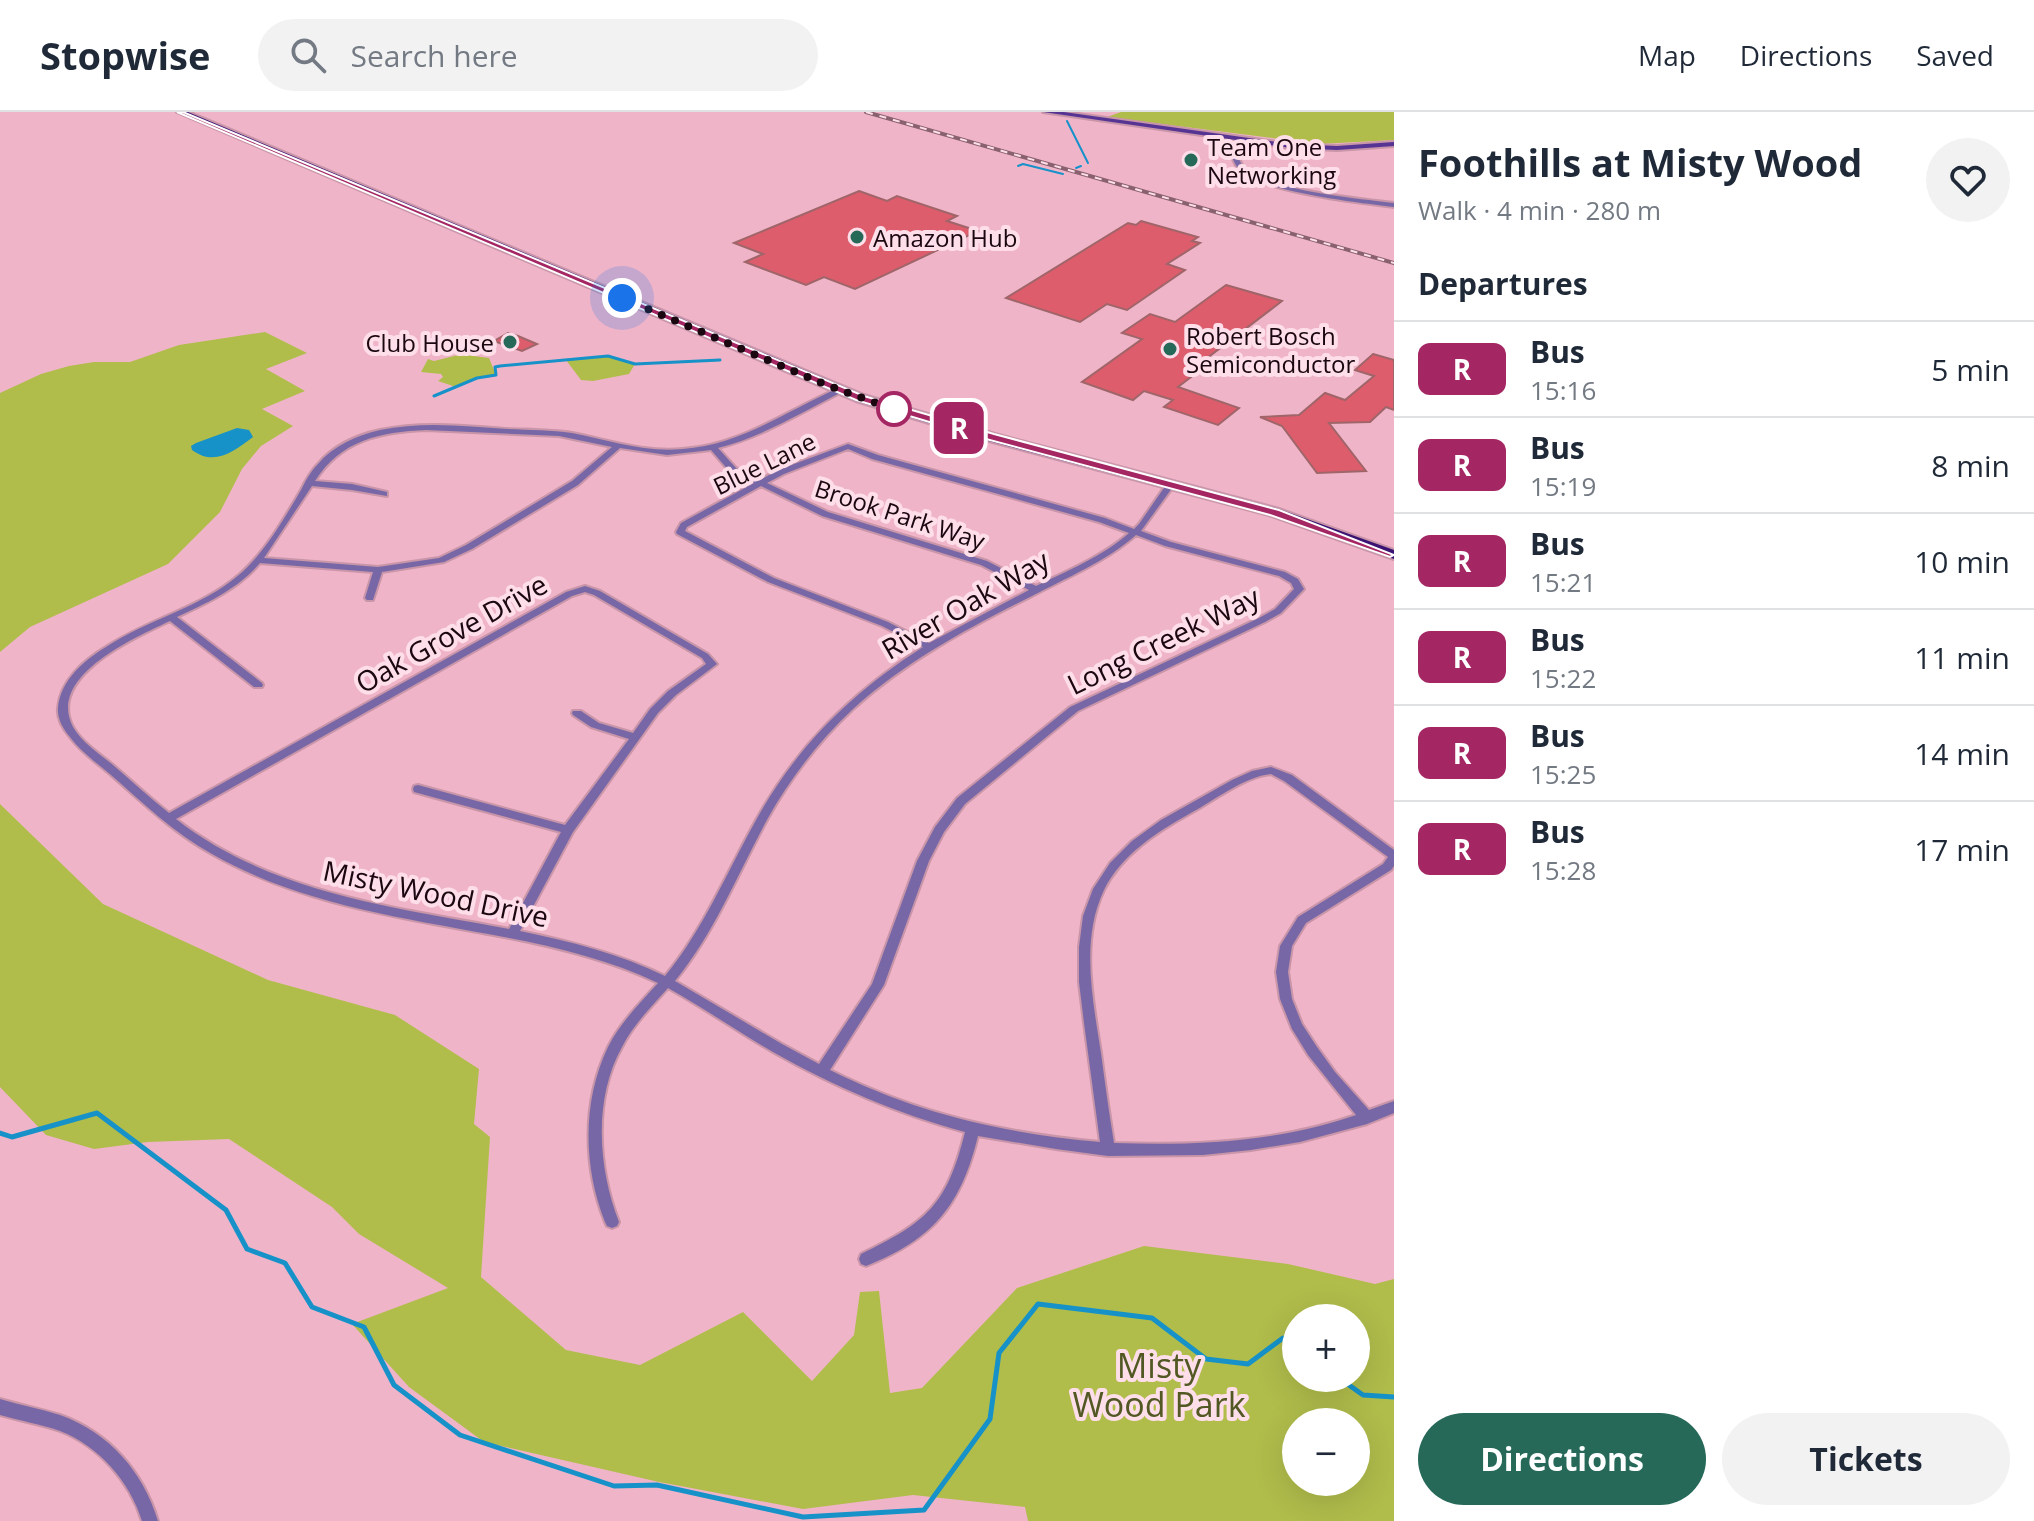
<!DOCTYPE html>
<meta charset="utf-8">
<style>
:root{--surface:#fff;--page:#f2f2f3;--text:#1f2937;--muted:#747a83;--line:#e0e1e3;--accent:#266959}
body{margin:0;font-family:"Open Sans",sans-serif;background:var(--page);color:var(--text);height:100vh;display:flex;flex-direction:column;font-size:30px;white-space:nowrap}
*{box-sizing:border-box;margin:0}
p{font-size:26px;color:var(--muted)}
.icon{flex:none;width:44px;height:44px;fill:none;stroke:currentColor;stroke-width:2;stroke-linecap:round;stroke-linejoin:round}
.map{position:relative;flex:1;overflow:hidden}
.drawer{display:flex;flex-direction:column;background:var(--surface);width:640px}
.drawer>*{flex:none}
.badge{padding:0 16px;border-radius:12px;font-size:28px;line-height:52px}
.tools{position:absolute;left:1282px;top:1192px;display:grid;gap:16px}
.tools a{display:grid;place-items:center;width:88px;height:88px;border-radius:50%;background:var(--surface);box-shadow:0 8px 32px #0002;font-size:40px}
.you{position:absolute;width:40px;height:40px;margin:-20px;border:6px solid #fff;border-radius:50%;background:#1a73e8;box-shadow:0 0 0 12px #1a73e833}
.map>.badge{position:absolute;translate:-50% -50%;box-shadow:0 0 0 4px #fff}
h2{padding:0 24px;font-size:30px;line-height:72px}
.round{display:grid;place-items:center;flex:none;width:84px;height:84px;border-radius:42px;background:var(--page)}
.head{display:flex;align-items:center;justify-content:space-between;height:136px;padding:0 24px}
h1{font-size:38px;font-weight:700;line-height:60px}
.action{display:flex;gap:16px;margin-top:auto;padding:16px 24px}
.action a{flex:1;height:92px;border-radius:48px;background:var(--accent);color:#fff;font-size:32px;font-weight:700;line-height:92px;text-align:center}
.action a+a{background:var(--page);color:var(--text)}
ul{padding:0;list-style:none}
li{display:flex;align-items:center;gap:24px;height:96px;padding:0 24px;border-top:2px solid var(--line)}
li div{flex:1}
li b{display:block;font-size:30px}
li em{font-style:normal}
li .badge{min-width:88px;font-weight:700;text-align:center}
header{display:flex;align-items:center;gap:48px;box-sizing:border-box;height:112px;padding:0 40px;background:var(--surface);border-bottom:2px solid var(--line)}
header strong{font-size:38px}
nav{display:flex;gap:44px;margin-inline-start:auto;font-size:28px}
.search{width:560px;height:72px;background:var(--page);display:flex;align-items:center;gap:20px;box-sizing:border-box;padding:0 28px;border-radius:44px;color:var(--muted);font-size:30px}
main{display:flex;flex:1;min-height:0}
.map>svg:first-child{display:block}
.green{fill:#b0bd4b;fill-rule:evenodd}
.water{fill:#1692c9}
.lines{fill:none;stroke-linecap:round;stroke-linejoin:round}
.stream-far2{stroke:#1692c9;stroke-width:2}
.stream-far1{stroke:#1692c9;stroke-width:3}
.stream{stroke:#1692c9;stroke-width:5}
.building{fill:#dd5d6d;stroke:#9f6569;stroke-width:2}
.street-casing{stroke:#c995a8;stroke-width:4}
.secondary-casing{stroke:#c995a8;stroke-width:4}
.primary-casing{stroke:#c995a8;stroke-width:4}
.street{fill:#7867a7;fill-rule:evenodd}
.secondary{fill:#553493;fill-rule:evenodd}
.primary{fill:#3b1373;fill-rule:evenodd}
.rail-casing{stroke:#89616f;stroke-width:4}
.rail{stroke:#fedee9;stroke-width:2;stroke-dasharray:7;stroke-linecap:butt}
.line{fill:#a42764;stroke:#fff;stroke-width:2}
.walk{stroke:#1a070f;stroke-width:8;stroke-dasharray:0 14.4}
.poi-dot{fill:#266959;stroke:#fedee9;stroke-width:3}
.stop-dot{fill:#fff;stroke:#a42764;stroke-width:4}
.labels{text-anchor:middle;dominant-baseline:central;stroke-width:8;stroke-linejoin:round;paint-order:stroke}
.far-poi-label{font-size:24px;fill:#1a070f;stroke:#fedee9;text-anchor:start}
.far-street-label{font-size:24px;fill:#1a070f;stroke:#fedee9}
.street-label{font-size:28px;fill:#1a070f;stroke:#fedee9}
.near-park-label{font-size:34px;fill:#515823;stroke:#fedee9}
</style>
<header>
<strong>Stopwise</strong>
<div class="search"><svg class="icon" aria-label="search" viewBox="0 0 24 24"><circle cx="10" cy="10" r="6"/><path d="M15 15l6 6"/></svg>Search here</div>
<nav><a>Map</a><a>Directions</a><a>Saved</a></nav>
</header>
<main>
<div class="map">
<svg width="1394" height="1409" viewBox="0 0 1394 1409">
<rect width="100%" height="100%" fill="#f0b4c9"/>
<g class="green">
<polygon points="1121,0 1394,0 1394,28 1320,32 1107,5"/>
<polygon points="265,220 307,241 266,257 305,279 262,297 293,314 261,334 242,357 220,400 168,452 30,515 0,540 0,281 41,262 69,254 94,250 130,250 179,233"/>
<polygon points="474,239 474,244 489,246 496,263 477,266 456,275 438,269 443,265 441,262 421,260 428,247 434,249"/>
<polygon points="608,244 635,252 629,262 593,269 581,268 566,248"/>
<path d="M 0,692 L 103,792 L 268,868 L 395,903 L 479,957 L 474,1012 L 490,1025 L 481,1165 L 566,1238 L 640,1253 L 743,1200 L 812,1269 L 854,1223 L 860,1180 L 879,1179 L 890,1281 L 922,1276 L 1017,1176 L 1144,1134 L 1288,1152 L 1375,1172 L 1394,1167 L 1394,1409 L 1028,1409 L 1025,1395 L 913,1383 L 803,1397 L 659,1370 L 484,1330 L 409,1275 L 352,1212 L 448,1176 L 359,1122 L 332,1095 L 229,1027 L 148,1030 L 94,1037 L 46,1023 L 0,975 ZM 1296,1206 L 1356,1206 L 1356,1266 L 1296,1266 ZM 1296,1310 L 1356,1310 L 1356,1370 L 1296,1370 Z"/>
</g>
<path class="water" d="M 237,316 L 249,318 L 253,325 C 234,339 215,355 192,338 L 191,334 L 196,331 Z"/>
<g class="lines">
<g class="stream-far2">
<polyline points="1067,9 1088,51"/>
<polyline points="1018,54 1023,52 1063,62"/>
<polyline points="1076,56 1081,54"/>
</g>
<polyline class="stream-far1" points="434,284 477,266 496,263 495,255 500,254 608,244 635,252 720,248"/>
<g class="stream">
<polyline points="0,1021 12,1025 97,1001 226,1098 247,1137 285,1151 312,1195 364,1215 394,1273 460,1323 614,1374 657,1373 803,1405 924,1398 990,1307 999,1241 1038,1192 1152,1206 1206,1247 1248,1252 1283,1226 1296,1235"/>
<polyline points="1339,1266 1363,1283 1394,1285"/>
</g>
</g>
<g class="building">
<polygon points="859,79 887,89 897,84 957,104 947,109 978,119 855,177 824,165 806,173 745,150 763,142 734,131"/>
<polygon points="1141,109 1198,125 1192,129 1200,131 1167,152 1185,158 1127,198 1107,192 1080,210 1006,186 1128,111 1136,113"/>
<polygon points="1226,173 1282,189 1198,253 1204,255 1178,275 1239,296 1218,313 1164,295 1173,288 1144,279 1133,288 1082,270 1142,227 1122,221 1150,202 1175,210"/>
<polygon points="508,221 518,224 537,232 522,239 494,229"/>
<polygon points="1373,242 1394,248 1394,298 1386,295 1370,310 1329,311 1366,359 1317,361 1282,314 1260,305 1299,303 1325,281 1345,288 1374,264 1355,258"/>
</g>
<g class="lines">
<defs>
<g id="street">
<path d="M 1241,27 L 1246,28 L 1238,45 C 1239,47 1242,54 1244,56 C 1266,78 1361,87 1394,91 L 1394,95 C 1362,91 1257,80 1238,56 C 1235,53 1234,49 1232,45 Z"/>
<path d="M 839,276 L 843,278 L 842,280 C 802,300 762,325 718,336 L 736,356 L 760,368 L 778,358 L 848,332 L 878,343 L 1105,406 L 1134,417 L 1139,412 L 1168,370 L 1171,370 L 1175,372 L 1141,419 L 1171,430 L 1285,460 L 1298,467 L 1304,477 L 1281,501 L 1265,510 L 1078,599 L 965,692 L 944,720 L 929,749 L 884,873 L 830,958 C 918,1002 1003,1021 1100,1030 L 1084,911 L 1079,870 L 1079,835 L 1083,804 L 1093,777 L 1110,751 L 1132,729 L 1161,708 L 1232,668 L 1252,659 L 1271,655 L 1292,663 L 1394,738 L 1394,754 L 1391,758 L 1306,811 L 1292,834 L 1288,860 L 1292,887 L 1302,912 L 1317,935 L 1335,960 L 1369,998 L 1394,989 L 1394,1001 L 1367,1012 L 1300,1030 L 1251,1038 L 1203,1043 L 1108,1044 L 1056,1037 L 978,1024 C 961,1093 934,1127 866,1154 L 861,1152 L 859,1147 L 861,1142 C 927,1110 947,1093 965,1020 C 898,1002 833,974 773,940 C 738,920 704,896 668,876 C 651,895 633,913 622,935 C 593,987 598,1056 619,1110 L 617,1114 L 612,1116 L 607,1114 L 605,1110 C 583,1055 582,989 608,935 C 620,911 640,891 658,871 C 610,848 556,835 504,825 C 405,806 301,793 212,742 C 174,721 143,691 111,663 C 97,651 81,640 70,625 C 63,617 57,606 58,596 C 60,569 84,548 106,535 C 148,507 201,496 240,462 C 265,440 284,407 301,378 C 305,370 310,360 318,352 C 333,334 357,323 380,318 C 422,309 466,314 508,317 C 530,318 551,318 572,321 C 609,328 645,341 683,337 C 742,333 787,298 839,276 ZM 426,318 L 559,324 L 612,335 L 572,369 L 466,433 L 439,446 L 378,455 L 264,446 L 312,374 L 352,378 L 387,384 L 387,380 L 352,372 L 315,369 C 341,328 380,320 426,318 ZM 620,336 L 667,343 L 711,338 L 730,360 L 754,371 L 681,411 L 676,420 L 677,422 L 768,470 L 882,514 L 923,535 C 850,582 796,635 755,710 C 726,762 703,818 665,864 C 620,842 569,829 520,819 L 573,720 L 658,601 L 676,583 L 717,552 L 708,542 L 600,479 L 585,474 L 566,480 L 169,701 C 150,686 132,669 113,653 C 100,642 82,631 73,615 C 46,564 136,525 170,509 L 254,575 L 262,575 L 263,573 L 262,571 L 177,505 C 207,491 238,477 260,451 L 373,460 L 365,486 L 367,488 L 373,488 L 382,460 L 444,450 L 472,437 L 578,373 ZM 848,337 L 872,347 L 1099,410 L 1129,421 C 1103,444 1067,459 1036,474 L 987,449 L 828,400 L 767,371 L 784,362 ZM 761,374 L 822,404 L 981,453 L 1029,478 L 929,531 L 888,510 L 774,466 L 685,419 L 687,415 ZM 1136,423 L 1165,434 L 1279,464 L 1291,471 L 1294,477 L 1275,497 L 1259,506 L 1070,595 L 957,686 L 935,715 L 917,749 L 872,872 L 819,952 L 782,932 L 675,869 C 715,820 738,761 768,706 C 791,665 819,629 853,597 C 906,549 968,516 1032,484 C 1066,466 1107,449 1136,423 ZM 585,480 L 594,483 L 702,546 L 706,552 L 668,579 L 650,597 L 633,621 L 599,611 L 581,599 L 573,599 L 572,601 L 573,603 L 591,615 L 629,627 L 565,713 L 418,673 L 414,674 L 413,677 L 414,680 L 561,720 L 509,817 C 394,795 272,782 176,707 L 572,484 ZM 1271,662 L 1284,669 L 1388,745 L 1383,752 L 1298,805 L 1280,834 L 1276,860 L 1280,887 L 1292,917 L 1308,943 L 1356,1003 C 1279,1030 1195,1034 1114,1031 C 1109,1001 1105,971 1101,941 C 1093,889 1080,828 1104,778 C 1121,743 1157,720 1189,702 C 1212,690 1245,664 1271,662 Z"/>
<path d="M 0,1287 C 20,1293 41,1297 60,1303 C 110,1321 143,1360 158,1409 L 142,1409 C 130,1370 99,1334 60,1319 C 41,1312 20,1309 0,1303 Z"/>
</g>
<polygon id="secondary" points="1043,0 1064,0 1291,32 1337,34 1394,30 1394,34 1337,38 1291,36"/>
<polygon id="primary" points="177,0 188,0 864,283 995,322 1279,397 1394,438 1394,447 1269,403 985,328 856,289"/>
</defs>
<use href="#street" class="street-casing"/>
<use href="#secondary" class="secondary-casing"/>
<use href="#primary" class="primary-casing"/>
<use href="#street" class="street"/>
<use href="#secondary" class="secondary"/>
<use href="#primary" class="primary"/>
<defs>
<polyline id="rail" points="866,0 1394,151"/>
</defs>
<use href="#rail" class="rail-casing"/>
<use href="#rail" class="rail"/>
</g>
<polygon class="line" points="177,0 183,0 864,284 994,322 1279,398 1394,443 1390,445 1270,403 986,327 856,288"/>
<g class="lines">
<polyline class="walk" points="622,186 824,272 901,300 894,297"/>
</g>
<g class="poi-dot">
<circle cx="1191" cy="48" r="8"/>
<circle cx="857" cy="125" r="8"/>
<circle cx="510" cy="230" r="8"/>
<circle cx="1170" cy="237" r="8"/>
</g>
<circle class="stop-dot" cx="894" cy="297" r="16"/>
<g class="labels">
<g class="far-poi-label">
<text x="1207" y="34">Team One<tspan x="1207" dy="28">Networking</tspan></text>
<text x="873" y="125">Amazon Hub</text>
<text x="1186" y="223">Robert Bosch<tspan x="1186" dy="28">Semiconductor</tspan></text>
<text x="494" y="230" text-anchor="end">Club House</text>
</g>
<g class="far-street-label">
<text transform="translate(764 351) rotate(-26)">Blue Lane</text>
<text transform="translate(900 402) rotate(18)">Brook Park Way</text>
</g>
<g class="street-label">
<text transform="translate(965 492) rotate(-30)">River Oak Way</text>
<text transform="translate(451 521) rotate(-29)">Oak Grove Drive</text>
<text transform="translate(1163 528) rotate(-26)">Long Creek Way</text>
<text transform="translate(436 781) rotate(12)">Misty Wood Drive</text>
</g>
<g class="near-park-label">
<text x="1159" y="1253">Misty<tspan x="1159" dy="39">Wood Park</tspan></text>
</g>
</g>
</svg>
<div class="tools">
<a>+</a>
<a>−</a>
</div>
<div class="you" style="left:622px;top:186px"></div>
<b class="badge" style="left:959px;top:316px;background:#a42764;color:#fff">R</b>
</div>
<section class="drawer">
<div class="head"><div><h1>Foothills at Misty Wood</h1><p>Walk · 4 min · 280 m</p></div><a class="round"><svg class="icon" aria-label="heart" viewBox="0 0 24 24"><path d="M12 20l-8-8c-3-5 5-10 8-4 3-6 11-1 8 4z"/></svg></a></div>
<h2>Departures</h2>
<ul>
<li><span class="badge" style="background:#a42764;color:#fff">R</span><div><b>Bus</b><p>15:16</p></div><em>5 min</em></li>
<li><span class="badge" style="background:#a42764;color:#fff">R</span><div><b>Bus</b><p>15:19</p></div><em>8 min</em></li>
<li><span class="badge" style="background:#a42764;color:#fff">R</span><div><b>Bus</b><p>15:21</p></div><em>10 min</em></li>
<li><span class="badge" style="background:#a42764;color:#fff">R</span><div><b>Bus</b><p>15:22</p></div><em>11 min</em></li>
<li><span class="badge" style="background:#a42764;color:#fff">R</span><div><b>Bus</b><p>15:25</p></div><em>14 min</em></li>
<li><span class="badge" style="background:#a42764;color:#fff">R</span><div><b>Bus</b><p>15:28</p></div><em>17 min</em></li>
</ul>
<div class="action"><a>Directions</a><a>Tickets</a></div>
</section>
</main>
